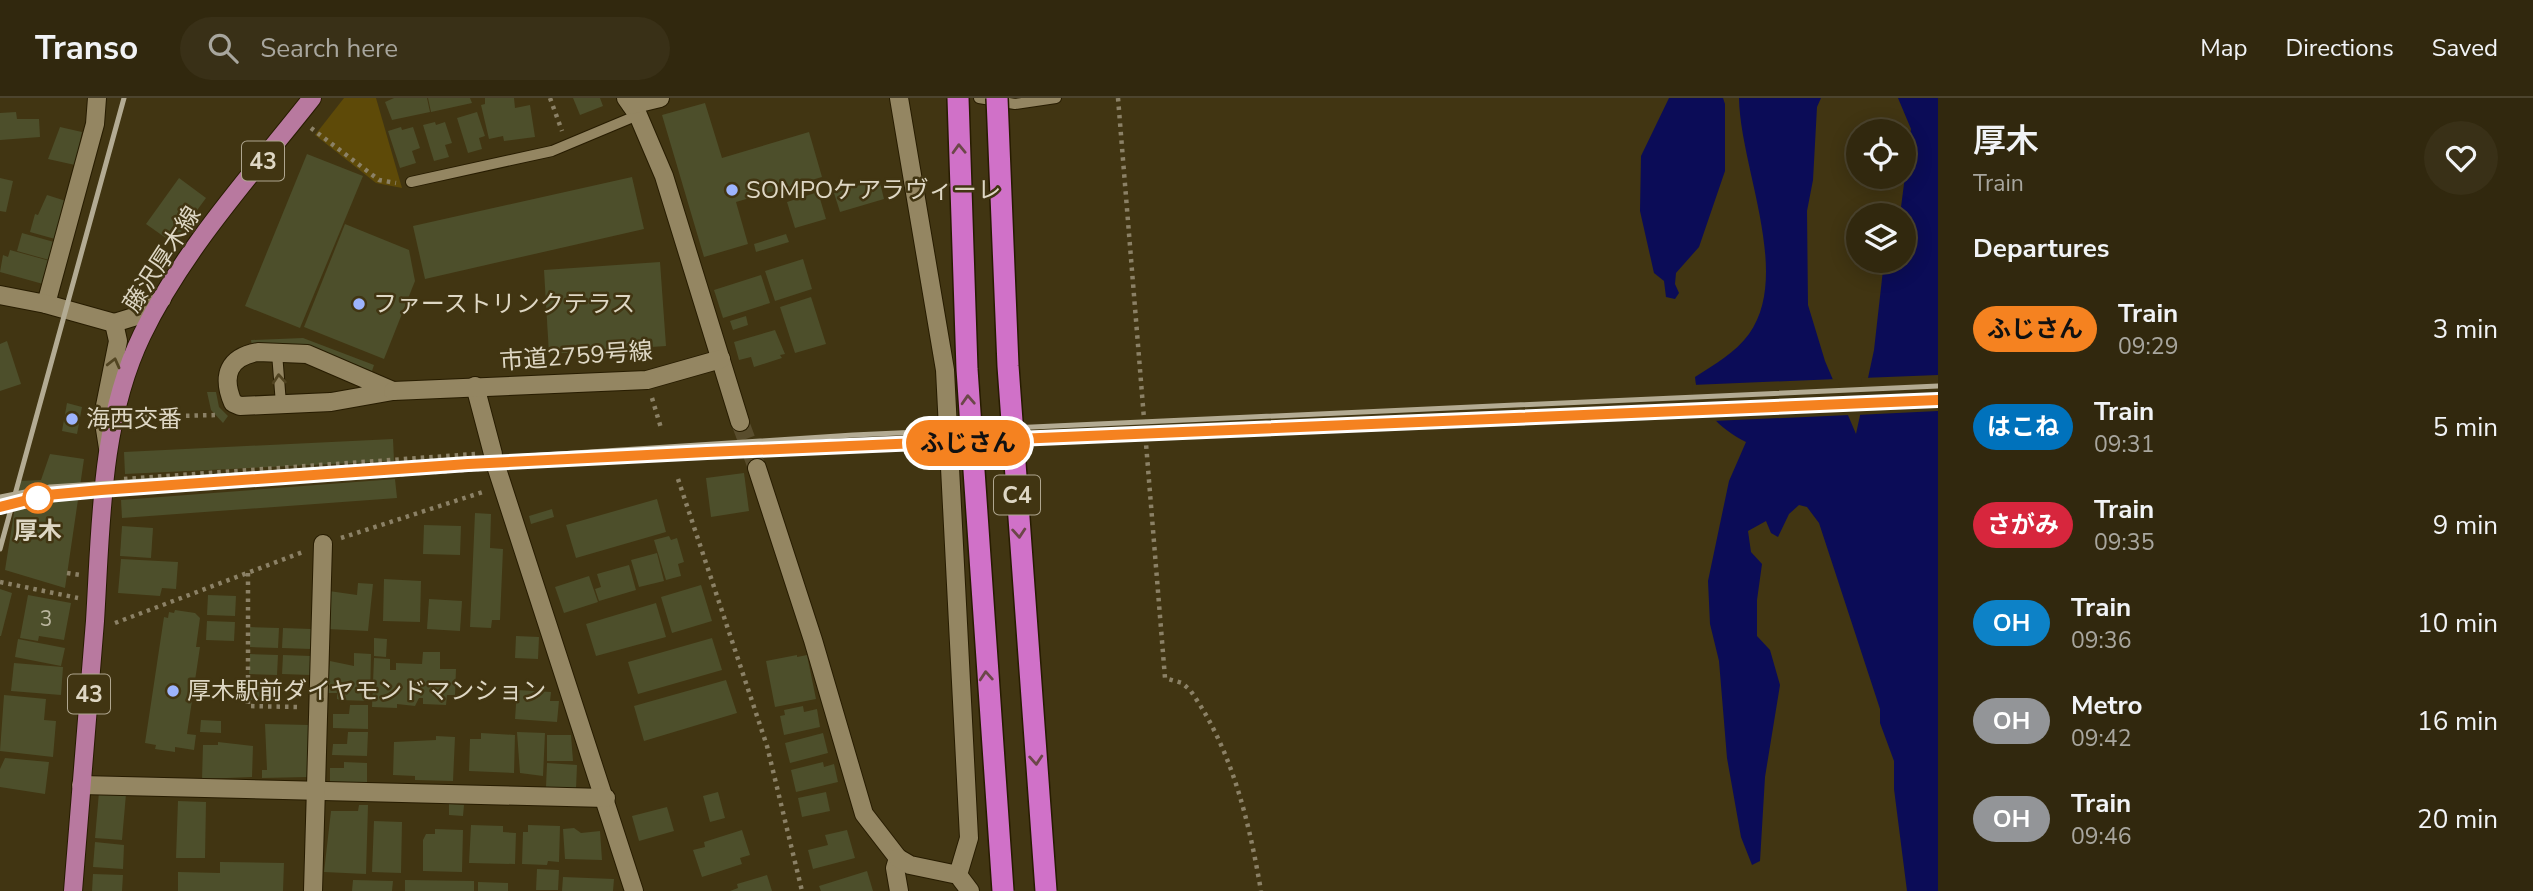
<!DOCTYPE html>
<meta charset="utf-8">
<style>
:root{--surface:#31280e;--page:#393017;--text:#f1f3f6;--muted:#a8a69e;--line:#4c442e}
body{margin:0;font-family:"Nunito Sans","Noto Sans JP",sans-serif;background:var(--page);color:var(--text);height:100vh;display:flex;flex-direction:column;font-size:26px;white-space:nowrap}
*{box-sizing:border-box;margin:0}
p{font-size:23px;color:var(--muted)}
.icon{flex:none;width:38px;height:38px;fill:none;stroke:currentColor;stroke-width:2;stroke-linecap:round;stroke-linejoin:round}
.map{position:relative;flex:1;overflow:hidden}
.side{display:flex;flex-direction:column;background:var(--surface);width:595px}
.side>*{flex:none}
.badge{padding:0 14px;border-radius:23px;font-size:24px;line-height:46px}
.tools{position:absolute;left:1846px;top:21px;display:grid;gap:14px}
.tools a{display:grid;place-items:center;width:70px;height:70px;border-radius:50%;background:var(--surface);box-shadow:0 4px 18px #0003,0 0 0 2px var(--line);font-size:35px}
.map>.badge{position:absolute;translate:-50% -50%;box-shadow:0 0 0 4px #fff}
h2{padding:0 35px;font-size:26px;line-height:63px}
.round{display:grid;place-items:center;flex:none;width:74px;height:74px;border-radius:37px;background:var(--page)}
.summary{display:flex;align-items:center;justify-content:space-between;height:119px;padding:0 35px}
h1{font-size:33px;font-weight:600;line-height:52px}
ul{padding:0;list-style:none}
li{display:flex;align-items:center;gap:21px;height:98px;padding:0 35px}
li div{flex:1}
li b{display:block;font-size:26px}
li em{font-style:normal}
li .badge{min-width:77px;font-weight:700;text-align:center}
header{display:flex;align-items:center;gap:42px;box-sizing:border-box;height:98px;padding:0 35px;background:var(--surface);border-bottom:2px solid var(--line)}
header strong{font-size:33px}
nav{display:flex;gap:38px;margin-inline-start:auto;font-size:24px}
.search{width:490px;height:63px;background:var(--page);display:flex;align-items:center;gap:18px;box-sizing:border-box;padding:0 24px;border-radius:38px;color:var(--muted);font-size:26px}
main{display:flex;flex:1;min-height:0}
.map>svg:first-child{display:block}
.green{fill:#5e4a08}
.water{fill:#0b0c57}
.pier{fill:#413512}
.building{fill:#4d4f2b}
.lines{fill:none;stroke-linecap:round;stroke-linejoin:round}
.street-tunnel{stroke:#594d2d;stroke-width:18;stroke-dasharray:18 9;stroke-linecap:butt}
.lane-casing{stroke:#271c00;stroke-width:12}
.street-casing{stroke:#271c00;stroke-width:20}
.secondary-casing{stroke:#271c00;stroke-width:20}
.primary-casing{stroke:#271c00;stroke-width:20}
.path{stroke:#8b8166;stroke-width:4.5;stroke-dasharray:3.5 5;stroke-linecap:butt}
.lane{stroke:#948662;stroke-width:10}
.street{stroke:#948662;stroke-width:18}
.secondary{stroke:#948662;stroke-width:18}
.primary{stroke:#b8799f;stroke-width:18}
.rail{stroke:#b3ab93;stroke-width:5}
.highway-bridge-casing{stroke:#271c00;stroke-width:24;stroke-linecap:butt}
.highway-bridge{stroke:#d071c8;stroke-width:21}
.oneway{stroke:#6c4749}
.oneway2{stroke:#524522}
.line-casing{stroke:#fff;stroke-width:16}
.line{stroke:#f58220;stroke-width:10}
.poi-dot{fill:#9db4fd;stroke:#413512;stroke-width:2.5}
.stop-dot{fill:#fff;stroke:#f58220;stroke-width:3.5}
.labels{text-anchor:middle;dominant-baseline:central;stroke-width:5;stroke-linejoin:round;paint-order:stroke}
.number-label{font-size:21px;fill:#bab59e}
.shield{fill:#413512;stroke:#afa68f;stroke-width:2}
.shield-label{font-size:23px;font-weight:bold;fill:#ded7c4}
.poi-label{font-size:24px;fill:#ded7c4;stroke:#413512;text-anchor:start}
.street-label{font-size:24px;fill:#ded7c4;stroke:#413512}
.stop-label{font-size:24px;font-weight:bold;fill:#ded7c4;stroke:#413512}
</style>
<header>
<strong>Transo</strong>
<div class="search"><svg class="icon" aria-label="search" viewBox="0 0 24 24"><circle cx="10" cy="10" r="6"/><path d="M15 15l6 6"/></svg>Search here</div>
<nav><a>Map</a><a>Directions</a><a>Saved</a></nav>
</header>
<main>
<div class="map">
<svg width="1938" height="793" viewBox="0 0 1938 793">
<rect width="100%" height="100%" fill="#413512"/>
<polygon class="green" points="344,0 376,0 402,90 376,85 315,37"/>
<g class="water">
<polygon points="1669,0 1723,0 1725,6 1725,73 1699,149 1676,175 1675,186 1679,195 1675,201 1666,199 1664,183 1654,175 1640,113 1641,58"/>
<path d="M 1739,0 L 1821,0 L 1817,9 L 1813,82 L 1807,113 L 1808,207 L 1825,263 L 1856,336 L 1874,252 L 1884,163 L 1904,163 L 1904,117 L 1900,117 L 1911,31 L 1898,0 L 1938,0 L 1938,793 L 1907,793 L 1894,691 L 1894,663 L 1880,625 L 1880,611 L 1819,425 L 1807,409 L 1799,407 L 1789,416 L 1778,439 L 1771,435 L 1766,423 L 1748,433 L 1751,454 L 1762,466 L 1757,502 L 1757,538 L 1770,552 L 1780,587 L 1765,679 L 1760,763 L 1752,767 L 1741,739 L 1727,660 L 1719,563 L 1710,526 L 1708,483 L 1729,383 L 1746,344 C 1720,331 1697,309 1695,279 C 1715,266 1735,255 1749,236 C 1792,176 1740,69 1739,0 Z"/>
</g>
<g class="pier">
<polygon points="1938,277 1938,313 1856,317 1862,280"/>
<polygon points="1837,281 1850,317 1712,323 1693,297 1692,287"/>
</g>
<g class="building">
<polygon points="394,0 427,0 430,14 392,22 385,4"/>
<polygon points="428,0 470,0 472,5 431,14"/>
<polygon points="485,0 514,0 515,10 530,7 535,39 504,43 503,38 489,41 481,7 485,6"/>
<polygon points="573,0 600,0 603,8 580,17"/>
<polygon points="705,5 722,60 809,34 822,79 736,104 748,146 704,159 662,17"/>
<polygon points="16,14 17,21 39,21 40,39 0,42 0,15"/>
<polygon points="477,14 485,38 479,40 482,51 468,55 457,20"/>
<polygon points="435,24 436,27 445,24 452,45 445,47 449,59 434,63 423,27"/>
<polygon points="60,29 82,34 75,67 48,61"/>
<polygon points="401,29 402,32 413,29 420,50 412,53 416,65 400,70 388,33"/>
<polygon points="307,56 363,78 300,230 245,208"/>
<polygon points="632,79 644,131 425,181 413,128"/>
<polygon points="0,80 13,83 6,114 0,113"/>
<polygon points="179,80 206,100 173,145 146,126"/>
<polygon points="879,81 884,101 840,114 834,95"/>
<polygon points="818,94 826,121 795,130 787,104"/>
<polygon points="47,97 66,103 55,141 30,134 35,116 38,117"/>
<polygon points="345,126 409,152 415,183 384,261 304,229"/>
<polygon points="22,135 54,144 49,162 17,153"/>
<polygon points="786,136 789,144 756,154 754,146"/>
<polygon points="10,152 50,163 43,186 0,174 3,157 8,159"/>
<polygon points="803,161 812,191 775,203 765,173"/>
<polygon points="660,164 666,248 549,256 544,172"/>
<polygon points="761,177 770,205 723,220 714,192"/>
<polygon points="811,199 826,246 795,255 780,209"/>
<polygon points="746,218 748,227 733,232 730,223"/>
<polygon points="775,232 785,256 780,257 782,260 754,269 751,259 739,262 734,244"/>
<polygon points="303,240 374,267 372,273 304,247 252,249 251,242"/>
<polygon points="7,243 21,286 0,293 0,246"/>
<polygon points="207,294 216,294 219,309 228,318 223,325 211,312"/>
<polygon points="67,305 82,309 77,336 62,333"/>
<polygon points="393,341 394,363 125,376 124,354"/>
<polygon points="50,356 84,361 65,490 5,472 19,383 41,382"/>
<polygon points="744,375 749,413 711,419 706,380"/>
<polygon points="395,381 397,400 122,420 121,402"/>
<polygon points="657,401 666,434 576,460 566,427"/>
<polygon points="552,411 554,419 531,426 529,418"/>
<polygon points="475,415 491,416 490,450 503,451 500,522 492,522 491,530 470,529"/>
<polygon points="424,427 461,428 460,457 423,456"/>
<polygon points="122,428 153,430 151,460 120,458"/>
<polygon points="669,438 671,442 677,440 684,464 678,466 681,478 666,482 654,442"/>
<polygon points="657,455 664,483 639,489 631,462"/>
<polygon points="121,461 178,464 176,491 162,490 160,498 118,495"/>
<polygon points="629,467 636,492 599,503 595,491 601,489 597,476"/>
<polygon points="589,478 598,504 564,515 555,489"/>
<polygon points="384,481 421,483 420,524 383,523"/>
<polygon points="358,485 373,486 368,533 327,531 329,493 357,497"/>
<polygon points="701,487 712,523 672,535 661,499"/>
<polygon points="0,491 12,495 1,538 0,538"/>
<polygon points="28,497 71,505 64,542 39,538 38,543 20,540"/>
<polygon points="208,497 236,498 235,518 207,517"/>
<polygon points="429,501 462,503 460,533 427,531"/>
<polygon points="656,505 666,539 596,558 586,526"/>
<polygon points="175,512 195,515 200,520 196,549 200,549 187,636 196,637 194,652 175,649 175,654 155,651 156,647 145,645 164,519 168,520 169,514 174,515"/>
<polygon points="207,523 235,524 234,543 206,542"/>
<polygon points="250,529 279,530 278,550 250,549"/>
<polygon points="283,530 311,531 311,551 282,550"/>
<polygon points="516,538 539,539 538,561 515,560"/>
<polygon points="374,540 387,541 386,559 374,558"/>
<polygon points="712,540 722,572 638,596 628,564"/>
<polygon points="18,541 65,550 61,568 15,559"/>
<polygon points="423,554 440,554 440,571 456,571 455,597 447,597 446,607 423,606 423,600 419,600 415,608 397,606 397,610 372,609 374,560 390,561 390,572 396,572 396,565 422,566"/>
<polygon points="354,555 371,556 370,603 340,602 337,601 337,595 327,595 330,563 354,568"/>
<polygon points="250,556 278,557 277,577 249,576"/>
<polygon points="283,557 311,558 310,577 282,576"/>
<polygon points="797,557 797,559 807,557 816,601 775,609 766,563"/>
<polygon points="14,565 63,569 61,597 11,593"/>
<polygon points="726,582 737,615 644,643 634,608"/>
<polygon points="251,583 279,584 278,603 250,602"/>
<polygon points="517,592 551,594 550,603 559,603 557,624 515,621"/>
<polygon points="4,597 46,601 44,622 56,623 53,659 0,653"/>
<polygon points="350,607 368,607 368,631 333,630 333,616 349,616"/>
<polygon points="803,608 804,614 817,611 820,629 784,637 780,618 785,617 784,612"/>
<polygon points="201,622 221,623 221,635 200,634"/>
<polygon points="265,626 309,627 308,679 262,680 262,672 267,672"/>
<polygon points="348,634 368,634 367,658 332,657 333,646 347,646"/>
<polygon points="517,634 545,635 543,678 520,675"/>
<polygon points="481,635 515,637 514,675 469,673 470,641 481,641"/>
<polygon points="823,635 828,655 790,665 785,645"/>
<polygon points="547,637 571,637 573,663 547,663"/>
<polygon points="436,638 455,639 453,683 415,682 415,678 393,677 394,644 436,642"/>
<polygon points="218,644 253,648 252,679 202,681 203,647 218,647"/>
<polygon points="5,660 49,664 45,696 0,689 0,671"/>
<polygon points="344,664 367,665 367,685 330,684 330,670 344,670"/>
<polygon points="823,664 824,669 834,666 838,684 796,694 791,672"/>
<polygon points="547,665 577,667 576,691 546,689"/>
<polygon points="99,694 126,696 122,742 95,740"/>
<polygon points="718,694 725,720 710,724 703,698"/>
<polygon points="826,694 830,713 802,719 798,700"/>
<polygon points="178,703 206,704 205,760 176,760"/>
<polygon points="449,706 464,707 463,718 449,717"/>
<polygon points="359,707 368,707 366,776 324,774 331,713 358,713"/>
<polygon points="667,709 674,733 639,743 632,718"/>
<polygon points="374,723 402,724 401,775 372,774"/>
<polygon points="471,727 503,728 503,734 516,735 515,766 469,765"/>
<polygon points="528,727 560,728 559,764 548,763 547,767 522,766 523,734 528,734"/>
<polygon points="574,730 581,735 600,733 602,762 565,761 563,731"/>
<polygon points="435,731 463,732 462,774 423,773 423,742 426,736 435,736"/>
<polygon points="742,732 750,757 740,760 742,766 702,779 693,752 705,749 704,744"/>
<polygon points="847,732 855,760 813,771 808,752 828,747 825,737"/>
<polygon points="95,744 124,747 123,771 93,769"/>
<polygon points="220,764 284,765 283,793 178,793 178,774 220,775"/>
<polygon points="537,771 559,772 558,792 536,792"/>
<polygon points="867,773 873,793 821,793 819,788"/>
<polygon points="93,776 123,777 122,793 92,793"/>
<polygon points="767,777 772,793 730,793 738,790 737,786"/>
<polygon points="563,779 614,781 613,793 562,793"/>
<polygon points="353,782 393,783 392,793 352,793"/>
<polygon points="405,782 474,783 474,793 405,793"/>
<polygon points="478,784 508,785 508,793 478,793"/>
</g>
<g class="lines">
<polyline class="street-tunnel" points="740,324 757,370"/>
<defs>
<g id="lane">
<polyline points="979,0 1015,6 1056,0"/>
<polyline points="411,84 552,53 638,17"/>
<polyline points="277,255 281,306"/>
</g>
<g id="street">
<polyline points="626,0 638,17 664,78 740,324"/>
<polyline points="899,0 945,272 969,740 958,777"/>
<polyline points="631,7 660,0"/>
<polyline points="46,206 95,26 97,0"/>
<path d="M 258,254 L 307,256 L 393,293 L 331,304 L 240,308 L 233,305 C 221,277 229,259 258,254 Z"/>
<polyline points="475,288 493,356"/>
<polyline points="496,368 634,793"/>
<polyline points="757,370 813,542 864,716 898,760 895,770 899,793"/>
<polyline points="81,687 606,700"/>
<polyline points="313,793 323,446"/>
</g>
<g id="secondary">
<polyline points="0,197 46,206 114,225"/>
<polyline points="114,225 140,217 162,201"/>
<polyline points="393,293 647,282 721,261"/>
<polyline points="108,350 103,318 118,243 114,225"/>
<polyline points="898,760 910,767 958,777 970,793"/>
</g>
<path id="primary" d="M 73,793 C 80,703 88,613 95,523 C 101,428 100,324 142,237 C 184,150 253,75 312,0"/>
</defs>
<use href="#lane" class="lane-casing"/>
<use href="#street" class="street-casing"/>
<use href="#secondary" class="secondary-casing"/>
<use href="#primary" class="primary-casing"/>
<g class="path">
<polyline points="550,0 562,33"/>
<path d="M 1118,0 L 1165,580 L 1182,585 L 1190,592 C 1232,651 1249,723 1261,793"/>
<polyline points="311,30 379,82 396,85"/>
<polyline points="652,300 661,330"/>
<polyline points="135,319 218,317"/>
<polyline points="124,381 475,356"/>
<polyline points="678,381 767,648 802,793"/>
<polyline points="121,395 479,371"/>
<polyline points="341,440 486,393"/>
<polyline points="67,475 80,477"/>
<polyline points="248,475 248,608 299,609"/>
<polyline points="0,484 78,500"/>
<polyline points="115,525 303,454"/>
</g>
<use href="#lane" class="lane"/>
<use href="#street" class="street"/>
<use href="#secondary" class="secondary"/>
<use href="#primary" class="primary"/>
<g class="rail">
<polyline points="830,349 1938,302"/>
<polyline points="0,399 50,389 853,337 1938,288"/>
<polyline points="0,451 124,0"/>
</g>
<defs>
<g id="highway-bridge">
<polyline points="958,0 967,271 1003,793"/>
<polyline points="997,0 1008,268 1046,793"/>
</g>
</defs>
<use href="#highway-bridge" class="highway-bridge-casing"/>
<use href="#highway-bridge" class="highway-bridge"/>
</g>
<defs><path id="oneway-chevron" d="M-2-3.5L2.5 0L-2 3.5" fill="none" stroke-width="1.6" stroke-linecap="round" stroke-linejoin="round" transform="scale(1.75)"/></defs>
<g class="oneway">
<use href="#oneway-chevron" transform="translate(959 51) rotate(-92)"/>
<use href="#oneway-chevron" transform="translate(968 302) rotate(-93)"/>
<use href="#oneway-chevron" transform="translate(1019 435) rotate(86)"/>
<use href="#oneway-chevron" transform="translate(986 578) rotate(-94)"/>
<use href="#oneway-chevron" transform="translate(1036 662) rotate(86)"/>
</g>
<g class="oneway2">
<use href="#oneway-chevron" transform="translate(114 265) rotate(-76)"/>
<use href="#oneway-chevron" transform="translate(279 281) rotate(-94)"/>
</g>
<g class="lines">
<defs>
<polyline id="line" points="0,409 47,397 101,392 468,366 707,354 1938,302"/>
</defs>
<use href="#line" class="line-casing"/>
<use href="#line" class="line"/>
</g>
<g class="poi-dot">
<circle cx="732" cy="92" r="7"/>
<circle cx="359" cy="206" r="7"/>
<circle cx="72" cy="321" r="7"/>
<circle cx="173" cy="593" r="7"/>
</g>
<circle class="stop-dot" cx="38" cy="400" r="14"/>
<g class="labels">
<g class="number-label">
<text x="46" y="521">3</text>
</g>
<g class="shield">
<rect x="242" y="43.5" width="42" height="39" rx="5"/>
<rect x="994" y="377.5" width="46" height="39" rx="5"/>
<rect x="68" y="576.5" width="42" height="39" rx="5"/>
</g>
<g class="shield-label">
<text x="263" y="63">43</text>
<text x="1017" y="397">C4</text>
<text x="89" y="596">43</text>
</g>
<g class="poi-label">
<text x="746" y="92">SOMPOケアラヴィーレ</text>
<text x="373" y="206">ファーストリンクテラス</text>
<text x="86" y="321">海西交番</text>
<text x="187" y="593">厚木駅前ダイヤモンドマンション</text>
</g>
<g class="street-label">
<text transform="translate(162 161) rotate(-57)">藤沢厚木線</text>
<text transform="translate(576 258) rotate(-4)">市道2759号線</text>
</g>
<g class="stop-label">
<text x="38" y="433">厚木</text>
</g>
</g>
</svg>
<div class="tools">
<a><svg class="icon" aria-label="locate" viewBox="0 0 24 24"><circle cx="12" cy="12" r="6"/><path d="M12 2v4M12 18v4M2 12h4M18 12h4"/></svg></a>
<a><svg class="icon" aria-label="layers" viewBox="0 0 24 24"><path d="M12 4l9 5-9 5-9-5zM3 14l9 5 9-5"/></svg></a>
</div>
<b class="badge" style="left:968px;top:345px;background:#f58220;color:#111">ふじさん</b>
</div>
<section class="side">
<div class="summary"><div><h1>厚木</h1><p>Train</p></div><a class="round"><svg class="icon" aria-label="heart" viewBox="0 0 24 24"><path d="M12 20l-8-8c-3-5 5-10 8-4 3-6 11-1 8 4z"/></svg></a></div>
<h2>Departures</h2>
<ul>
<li><span class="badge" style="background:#f58220;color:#111">ふじさん</span><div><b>Train</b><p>09:29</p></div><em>3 min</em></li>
<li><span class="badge" style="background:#0072bc;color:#fff">はこね</span><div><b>Train</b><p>09:31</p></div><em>5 min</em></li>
<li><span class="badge" style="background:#d7263d;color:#fff">さがみ</span><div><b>Train</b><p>09:35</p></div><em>9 min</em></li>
<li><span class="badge" style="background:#0d82c7;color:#fff">OH</span><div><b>Train</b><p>09:36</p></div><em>10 min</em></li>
<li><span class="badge" style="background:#939598;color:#fff">OH</span><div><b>Metro</b><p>09:42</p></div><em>16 min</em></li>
<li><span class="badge" style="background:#939598;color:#fff">OH</span><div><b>Train</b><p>09:46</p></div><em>20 min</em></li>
</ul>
</section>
</main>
